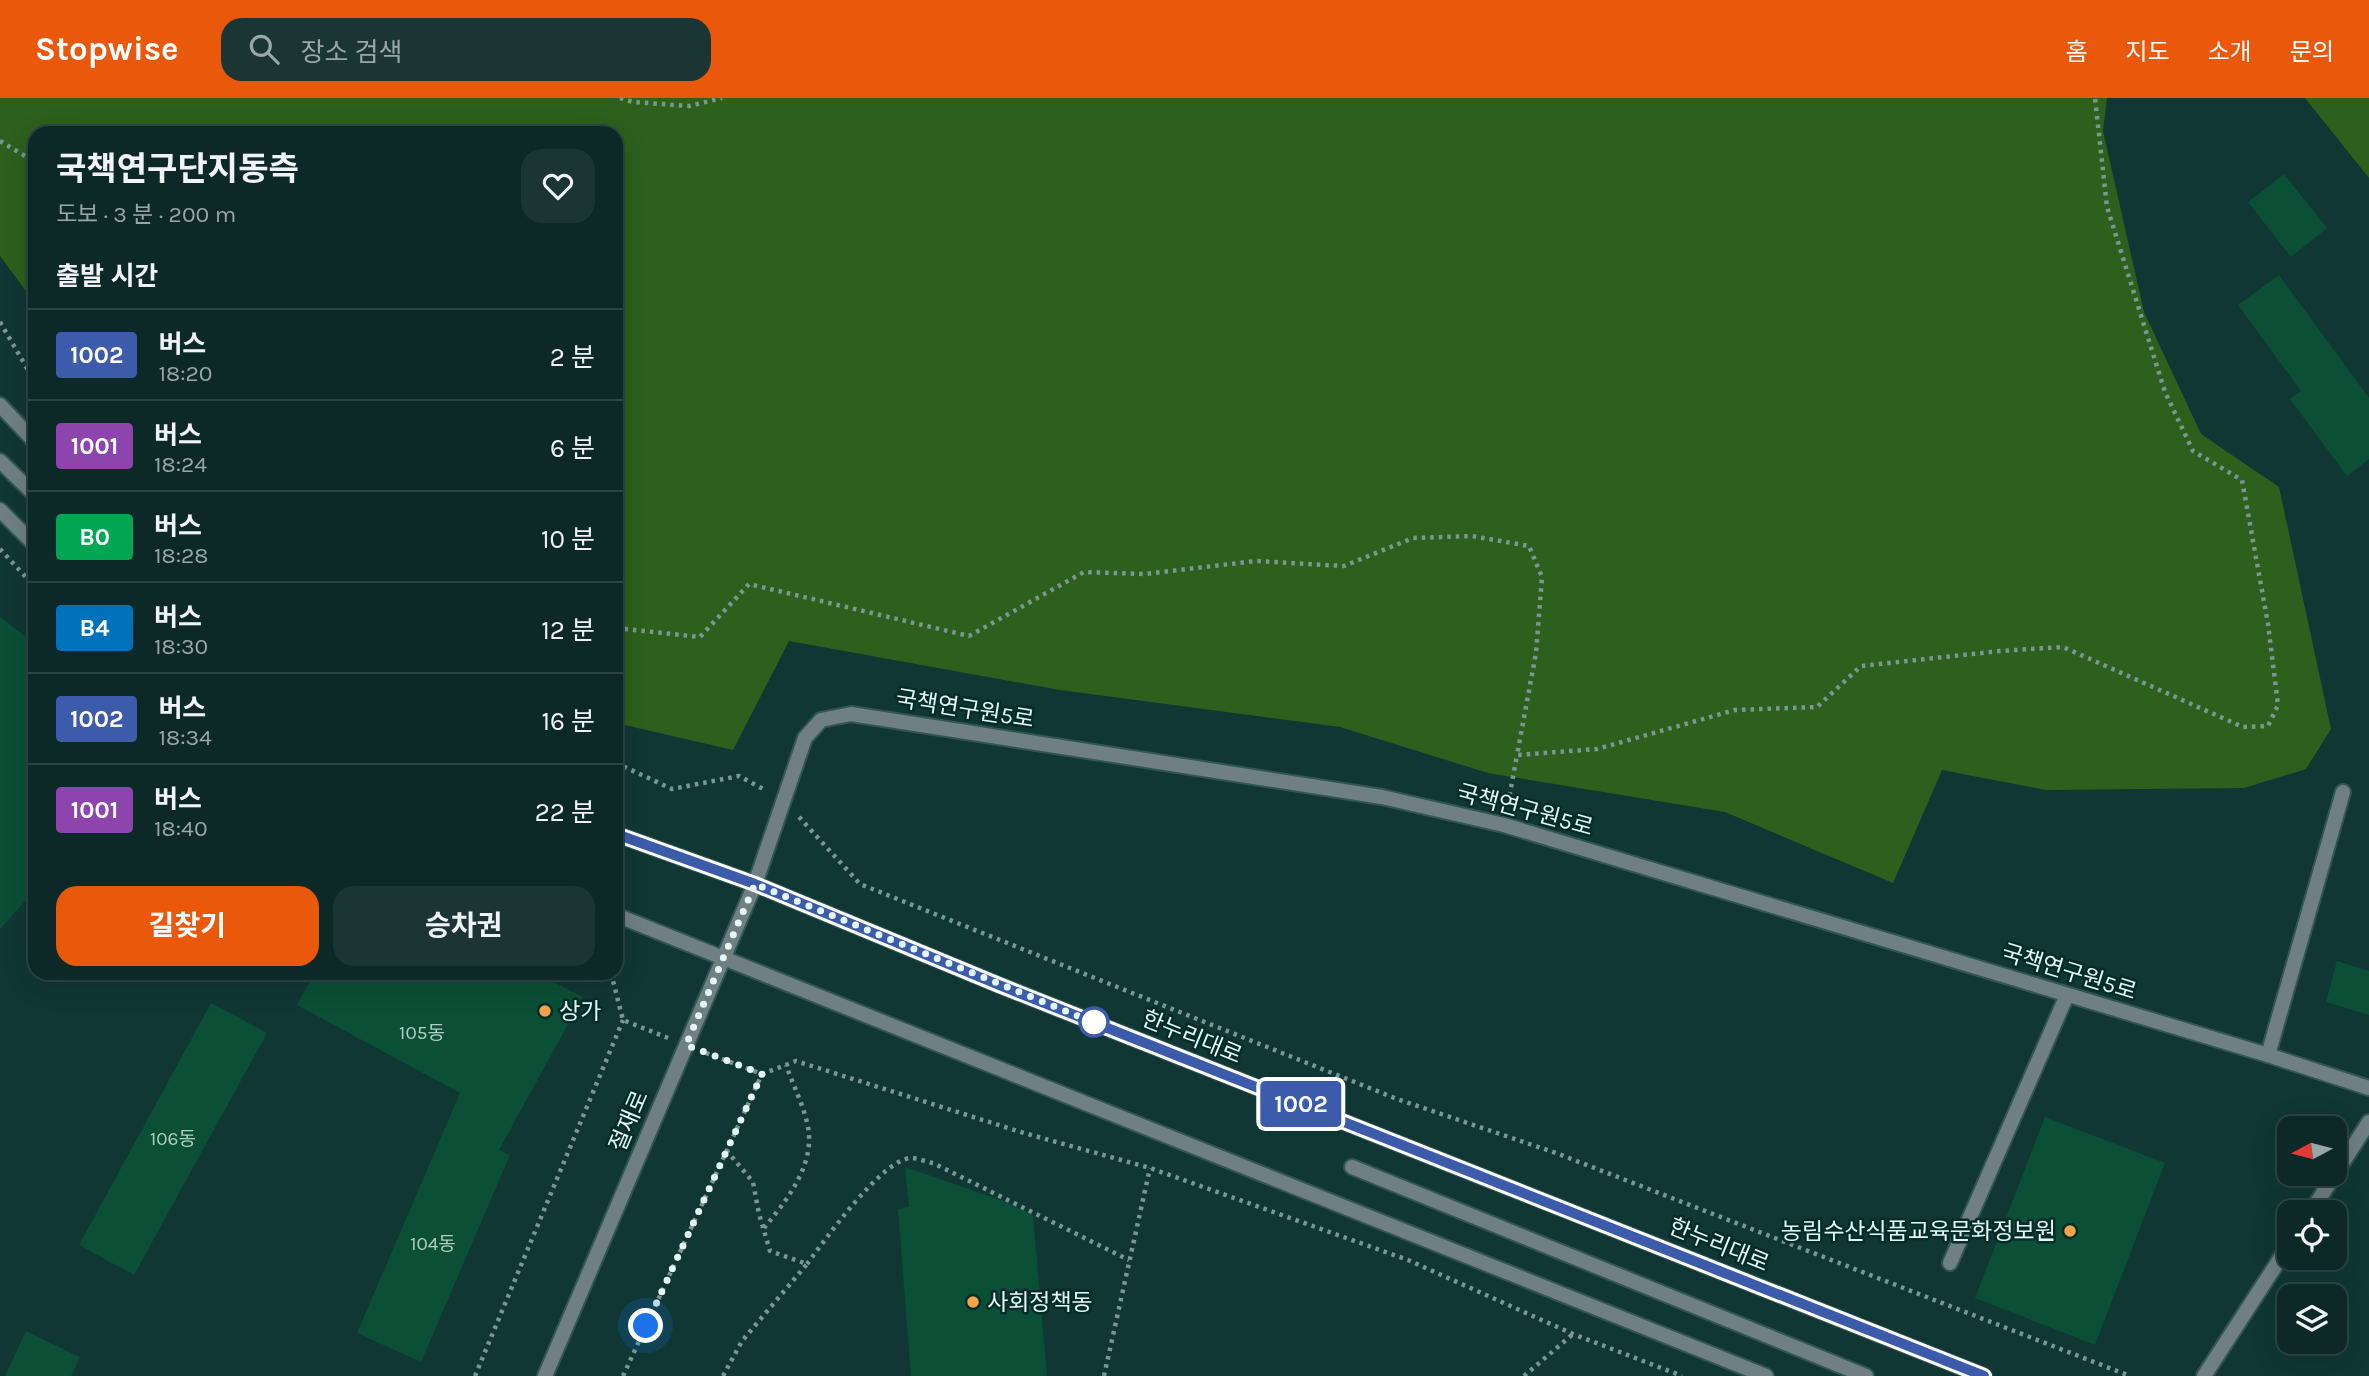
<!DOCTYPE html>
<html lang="ko">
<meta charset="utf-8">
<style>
:root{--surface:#0c2927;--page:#1a3533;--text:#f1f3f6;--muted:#9aa6a7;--line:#2c4544;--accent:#ea580c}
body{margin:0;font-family:Karla,"Noto Sans KR",sans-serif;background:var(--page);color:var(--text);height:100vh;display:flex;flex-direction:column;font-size:26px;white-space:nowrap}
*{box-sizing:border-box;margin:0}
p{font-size:23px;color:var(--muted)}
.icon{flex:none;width:38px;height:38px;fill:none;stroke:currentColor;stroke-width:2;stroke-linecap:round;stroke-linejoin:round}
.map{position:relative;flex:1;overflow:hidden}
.panel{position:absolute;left:28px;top:28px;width:595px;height:854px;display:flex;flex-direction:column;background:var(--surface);border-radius:21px;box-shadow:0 7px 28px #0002,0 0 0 2px var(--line)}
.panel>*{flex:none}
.badge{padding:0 14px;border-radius:5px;font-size:24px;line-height:46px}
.needle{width:46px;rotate:263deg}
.tools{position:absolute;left:2277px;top:1018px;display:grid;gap:14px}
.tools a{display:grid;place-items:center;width:70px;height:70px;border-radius:14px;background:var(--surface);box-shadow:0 7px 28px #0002,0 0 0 2px var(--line);font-size:35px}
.you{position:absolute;width:35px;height:35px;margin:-18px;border:5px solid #fff;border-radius:50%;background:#1a73e8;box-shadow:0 0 0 10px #1a73e833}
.map>.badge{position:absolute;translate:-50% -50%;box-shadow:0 0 0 4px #fff}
h2{padding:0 28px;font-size:26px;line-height:63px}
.round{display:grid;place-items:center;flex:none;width:74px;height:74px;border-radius:21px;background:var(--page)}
.head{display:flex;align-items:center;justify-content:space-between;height:119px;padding:0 28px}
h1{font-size:33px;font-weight:700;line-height:52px}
.action{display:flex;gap:14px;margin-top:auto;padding:14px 28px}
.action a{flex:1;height:80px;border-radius:21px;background:var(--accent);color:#fff;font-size:28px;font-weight:700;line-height:80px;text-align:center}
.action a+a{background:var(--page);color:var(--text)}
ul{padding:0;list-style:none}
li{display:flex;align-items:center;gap:21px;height:91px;padding:0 28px;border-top:2px solid var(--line)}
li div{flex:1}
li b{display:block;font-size:26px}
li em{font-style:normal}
li .badge{min-width:77px;font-weight:700;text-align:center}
header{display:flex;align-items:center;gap:42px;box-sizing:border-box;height:98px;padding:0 35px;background:var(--accent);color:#fff}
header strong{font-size:33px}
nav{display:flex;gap:38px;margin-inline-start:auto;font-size:24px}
.search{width:490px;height:63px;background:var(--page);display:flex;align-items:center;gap:18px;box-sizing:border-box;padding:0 24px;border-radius:21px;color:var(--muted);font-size:26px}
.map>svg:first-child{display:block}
.green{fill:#2d601c}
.building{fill:#0b4f36}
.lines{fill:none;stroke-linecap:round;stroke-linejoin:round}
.service-casing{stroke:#325653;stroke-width:18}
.minor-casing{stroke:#325653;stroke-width:18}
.tertiary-casing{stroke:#325653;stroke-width:18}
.path{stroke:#7a9795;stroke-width:4.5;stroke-dasharray:3.5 5;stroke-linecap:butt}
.service{stroke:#6f7f83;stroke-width:14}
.minor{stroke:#6f7f83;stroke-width:14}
.tertiary{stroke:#6f7f83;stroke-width:14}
.line-casing{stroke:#fff;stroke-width:16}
.line{stroke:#3d5bab;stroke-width:10}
.walk{stroke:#e4f8f6;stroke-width:7;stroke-dasharray:0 12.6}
.poi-dot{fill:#f5a345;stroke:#042d2a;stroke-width:2.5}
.stop-dot{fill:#fff;stroke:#3d5bab;stroke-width:3.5}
.labels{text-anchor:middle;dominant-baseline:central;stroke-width:5;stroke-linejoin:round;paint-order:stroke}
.number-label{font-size:19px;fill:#aecec6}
.street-label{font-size:23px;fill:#e4f8f6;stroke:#042d2a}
.poi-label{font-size:23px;fill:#e4f8f6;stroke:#042d2a;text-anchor:start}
</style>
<header>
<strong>Stopwise</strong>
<div class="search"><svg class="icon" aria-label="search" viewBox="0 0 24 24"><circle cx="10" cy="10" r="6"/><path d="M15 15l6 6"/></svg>장소 검색</div>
<nav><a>홈</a><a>지도</a><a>소개</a><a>문의</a></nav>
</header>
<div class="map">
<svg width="2369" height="1278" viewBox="0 0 2369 1278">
<rect width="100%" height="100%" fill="#103734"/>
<g class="green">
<polygon points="0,0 2107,0 2103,33 2144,214 2201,336 2279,389 2331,631 2306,671 2244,690 2046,692 1942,672 1893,785 1725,714 1488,675 1340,629 1060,592 789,543 733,652 616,625 616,35 35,35 35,205 0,158"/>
<polygon points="2305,0 2369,0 2369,80"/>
</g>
<g class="building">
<polygon points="2284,76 2327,130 2291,159 2248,104"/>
<polygon points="2279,177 2369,300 2369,361 2347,378 2290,301 2301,293 2238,207"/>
<polygon points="0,519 35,546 35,792 0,831"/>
<polygon points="2337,863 2369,873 2369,917 2326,904"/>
<polygon points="314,875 536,875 583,899 499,1052 510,1057 421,1264 357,1235 460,995 297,907"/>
<polygon points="211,905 267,935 134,1177 79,1147"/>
<polygon points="2045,1019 2165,1065 2095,1247 1975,1200"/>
<polygon points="905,1069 1003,1103 1033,1117 1047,1278 911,1278 898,1111 909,1109"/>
<polygon points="26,1233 80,1259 71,1278 5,1278"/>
</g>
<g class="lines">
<defs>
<g id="service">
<polyline points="0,363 35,397"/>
<polyline points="2268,957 2343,694"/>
<polyline points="1352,1069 1866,1278"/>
<polyline points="1950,1165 2067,897"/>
</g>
<g id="minor">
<polyline points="755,786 805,640 821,622 851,616 1382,699 1504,727 2268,957 2369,990"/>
<polyline points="2310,1115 2369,1024"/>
<polyline points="2204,1278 2289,1147"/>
</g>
<g id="tertiary">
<polyline points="0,307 35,344"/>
<polyline points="0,412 35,447"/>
<polyline points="616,736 755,786 999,887 1984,1278"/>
<polyline points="616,817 1766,1278"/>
<polyline points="545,1278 755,786"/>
</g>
</defs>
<use href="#service" class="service-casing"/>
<use href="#minor" class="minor-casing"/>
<use href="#tertiary" class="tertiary-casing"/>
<g class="path">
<polyline points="620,0 633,4 689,8 722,0"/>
<polyline points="0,43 35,64"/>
<polyline points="0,224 35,284"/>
<polyline points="0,451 35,489"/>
<polyline points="616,530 700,539 749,486 969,538 1084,474 1145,476 1256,463 1344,468 1413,440 1472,438 1529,448 1542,479 1536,555 1517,657"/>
<polyline points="616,665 672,691 739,678 765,692"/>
<polyline points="1508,706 1517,657 1597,651 1735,612 1817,609 1861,568 2000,553 2063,549 2243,629 2268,628 2278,607 2268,526 2242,382 2193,353 2165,294 2107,109 2095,0"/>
<polyline points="799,719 860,786 1397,1001 1556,1055 2130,1278"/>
<polyline points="611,875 623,922 668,940"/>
<polyline points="706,955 762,976 796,963 1024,1035 1150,1070 1408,1162 1573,1236 1682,1278"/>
<path d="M 764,1130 C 787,1102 815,1067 808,1029 C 804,1008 793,987 786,967"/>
<path d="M 807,1166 C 825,1142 882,1061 911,1060 C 918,1060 926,1064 933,1065 L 1129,1162"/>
<polyline points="475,1278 623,922"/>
<polyline points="623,1278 762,976"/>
<polyline points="723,1278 742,1243 807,1166 770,1153 759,1116 753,1084 727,1053"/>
<polyline points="1104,1278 1150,1070"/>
<polyline points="1524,1278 1573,1236"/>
</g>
<use href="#service" class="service"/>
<use href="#minor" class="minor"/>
<use href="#tertiary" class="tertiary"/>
</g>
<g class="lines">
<defs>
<polyline id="line" points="616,736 755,786 999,887 1984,1278"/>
</defs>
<use href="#line" class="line-casing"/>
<use href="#line" class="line"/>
<polyline class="walk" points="646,1228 762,976 686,947 755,786 1100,927 1094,924"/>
</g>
<g class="poi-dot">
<circle cx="545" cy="913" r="7"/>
<circle cx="2070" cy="1133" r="7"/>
<circle cx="973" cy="1204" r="7"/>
</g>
<circle class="stop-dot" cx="1094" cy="924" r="14"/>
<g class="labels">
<g class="number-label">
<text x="422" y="935">105동</text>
<text x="173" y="1041">106동</text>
<text x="433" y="1146">104동</text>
</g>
<g class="street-label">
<text transform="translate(965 611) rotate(9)">국책연구원5로</text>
<text transform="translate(1525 712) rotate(15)">국책연구원5로</text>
<text transform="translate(2069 874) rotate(17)">국책연구원5로</text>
<text transform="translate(1192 939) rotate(22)">한누리대로</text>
<text transform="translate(629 1023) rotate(-67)">절재로</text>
<text transform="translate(1719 1147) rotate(22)">한누리대로</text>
</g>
<g class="poi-label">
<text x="559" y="913">상가</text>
<text x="2056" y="1133" text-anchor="end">농림수산식품교육문화정보원</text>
<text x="987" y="1204">사회정책동</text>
</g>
</g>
</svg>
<div class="tools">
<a><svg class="needle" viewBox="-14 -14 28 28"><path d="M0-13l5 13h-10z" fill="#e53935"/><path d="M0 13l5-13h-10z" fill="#9aa6a7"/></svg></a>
<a><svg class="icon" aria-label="locate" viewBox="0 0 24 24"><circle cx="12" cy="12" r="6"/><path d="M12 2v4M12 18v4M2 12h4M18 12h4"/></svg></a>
<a><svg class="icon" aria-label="layers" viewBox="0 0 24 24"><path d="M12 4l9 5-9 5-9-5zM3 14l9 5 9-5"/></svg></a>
</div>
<div class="you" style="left:646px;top:1228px"></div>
<b class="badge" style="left:1301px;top:1006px;background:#3d5bab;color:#fff">1002</b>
<section class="panel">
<div class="head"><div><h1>국책연구단지동측</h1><p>도보 · 3 분 · 200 m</p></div><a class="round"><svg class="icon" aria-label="heart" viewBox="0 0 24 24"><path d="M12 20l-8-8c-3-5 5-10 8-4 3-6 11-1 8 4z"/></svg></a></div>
<h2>출발 시간</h2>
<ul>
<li><span class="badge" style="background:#3d5bab;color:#fff">1002</span><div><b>버스</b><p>18:20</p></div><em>2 분</em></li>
<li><span class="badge" style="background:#8e44ad;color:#fff">1001</span><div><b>버스</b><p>18:24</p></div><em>6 분</em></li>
<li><span class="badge" style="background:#00a651;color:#fff">B0</span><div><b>버스</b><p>18:28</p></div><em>10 분</em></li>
<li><span class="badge" style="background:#0072bc;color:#fff">B4</span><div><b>버스</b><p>18:30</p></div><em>12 분</em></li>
<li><span class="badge" style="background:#3d5bab;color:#fff">1002</span><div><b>버스</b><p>18:34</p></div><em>16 분</em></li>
<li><span class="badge" style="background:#8e44ad;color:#fff">1001</span><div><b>버스</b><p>18:40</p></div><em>22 분</em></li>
</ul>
<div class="action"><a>길찾기</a><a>승차권</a></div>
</section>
</div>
